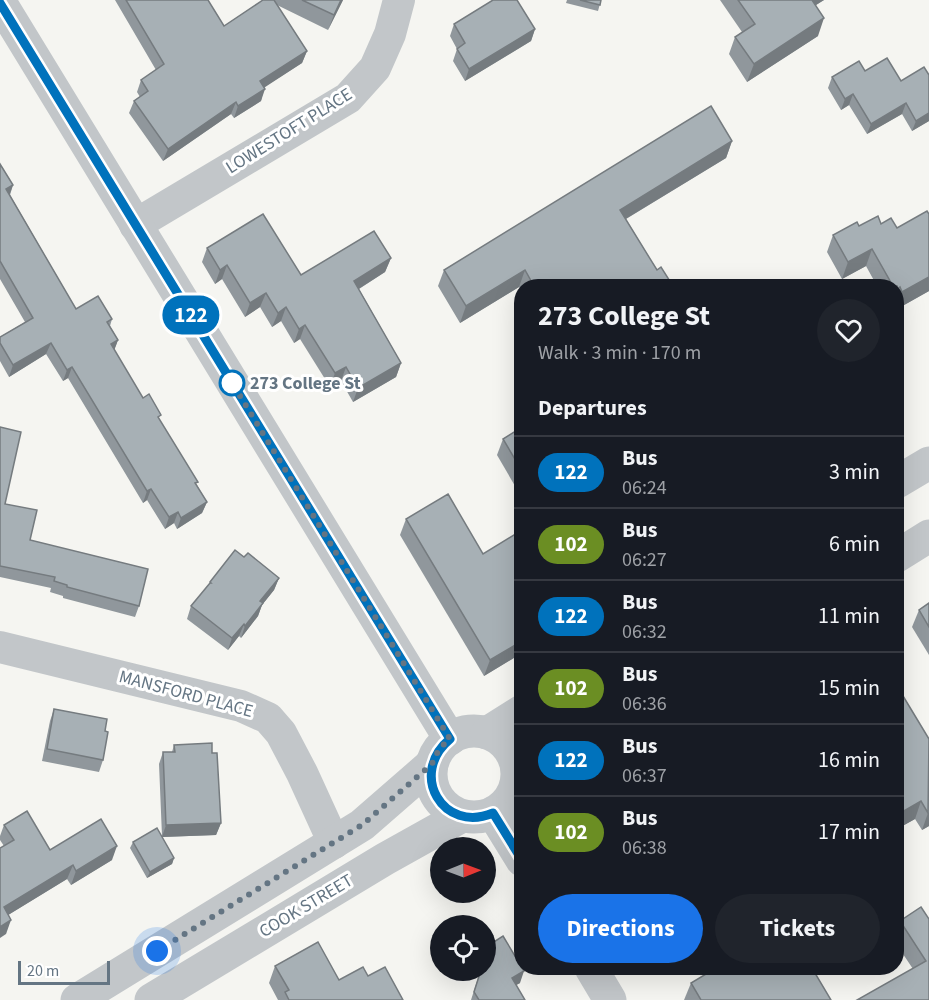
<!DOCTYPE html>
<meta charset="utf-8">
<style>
:root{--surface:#171b24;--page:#20242c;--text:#f1f3f6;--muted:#9ea1a6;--line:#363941;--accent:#1a73e8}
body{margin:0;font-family:"Source Sans 3",sans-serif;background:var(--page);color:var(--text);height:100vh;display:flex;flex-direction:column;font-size:22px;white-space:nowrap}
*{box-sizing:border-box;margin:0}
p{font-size:20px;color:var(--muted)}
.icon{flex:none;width:33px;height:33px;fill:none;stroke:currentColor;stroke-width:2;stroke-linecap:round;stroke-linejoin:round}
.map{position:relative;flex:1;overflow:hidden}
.side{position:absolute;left:514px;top:279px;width:390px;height:696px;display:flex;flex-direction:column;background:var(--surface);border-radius:24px;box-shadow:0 6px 24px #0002}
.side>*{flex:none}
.badge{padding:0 12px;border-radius:20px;font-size:21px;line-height:39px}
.needle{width:39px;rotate:89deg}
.controls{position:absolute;left:430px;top:837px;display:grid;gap:12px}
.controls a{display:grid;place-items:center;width:66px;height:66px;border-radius:50%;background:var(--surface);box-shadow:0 6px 24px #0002;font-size:30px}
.scale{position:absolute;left:18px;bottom:15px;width:92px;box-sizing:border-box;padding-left:6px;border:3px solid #647583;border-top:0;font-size:16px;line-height:21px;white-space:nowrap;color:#647583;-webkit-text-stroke:4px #fff;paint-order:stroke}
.you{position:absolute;width:30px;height:30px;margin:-15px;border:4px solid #fff;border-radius:50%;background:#1a73e8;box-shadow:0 0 0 9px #1a73e833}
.map>.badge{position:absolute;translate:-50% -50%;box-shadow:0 0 0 3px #fff}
h2{padding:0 24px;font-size:22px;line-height:54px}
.round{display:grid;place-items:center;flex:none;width:63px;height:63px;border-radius:32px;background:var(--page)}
.head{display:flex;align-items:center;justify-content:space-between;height:102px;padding:0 24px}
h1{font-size:28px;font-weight:700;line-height:45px}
.primary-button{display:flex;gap:12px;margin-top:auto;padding:12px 24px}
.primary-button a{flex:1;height:69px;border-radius:36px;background:var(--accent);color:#fff;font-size:24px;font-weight:700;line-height:69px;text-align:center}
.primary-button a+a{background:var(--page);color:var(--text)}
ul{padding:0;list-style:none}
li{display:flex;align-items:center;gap:18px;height:72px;padding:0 24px;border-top:2px solid var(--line)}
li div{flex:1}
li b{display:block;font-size:22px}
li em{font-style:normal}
li .badge{min-width:66px;font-weight:700;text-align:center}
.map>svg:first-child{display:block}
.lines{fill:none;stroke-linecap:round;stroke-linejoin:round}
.minor{stroke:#c2c6c9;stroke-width:32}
.tertiary{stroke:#c2c6c9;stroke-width:33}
.wall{fill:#90979c}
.shaded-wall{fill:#757b7f}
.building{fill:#a7b0b5;stroke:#757b7f;stroke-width:1.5}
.line-casing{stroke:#fff;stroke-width:14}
.line{stroke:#0072bc;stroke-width:9}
.walk{stroke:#647583;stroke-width:6;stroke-dasharray:0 10.8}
.stop-dot{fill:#fff;stroke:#0072bc;stroke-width:3}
.labels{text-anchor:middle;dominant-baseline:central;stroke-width:6;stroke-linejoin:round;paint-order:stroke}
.street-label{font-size:18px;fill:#647583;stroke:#fff}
.stop-label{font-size:18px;font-weight:bold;fill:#647583;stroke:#fff;text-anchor:start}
</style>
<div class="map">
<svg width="929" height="1000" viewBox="0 0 929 1000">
<rect width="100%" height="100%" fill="#f5f5f1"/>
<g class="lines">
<g class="minor">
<polyline points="135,225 348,98 375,68 390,34 399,0"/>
<polyline points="0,647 241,706 268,718 281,733 302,773 334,843"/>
</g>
<g class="tertiary">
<polyline points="0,2 450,739"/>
<polyline points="897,482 929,463"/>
<polyline points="897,556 929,536"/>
<circle cx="474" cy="774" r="43"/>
<polyline points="487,733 522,711"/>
<polyline points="493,813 522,860"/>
<polyline points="591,968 610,1000"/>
<polyline points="77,1000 362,825 432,764"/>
<polyline points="151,1000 385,859 462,816"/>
</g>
</g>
<g class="wall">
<polygon points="115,0 208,0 224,26 263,0 343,0 328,30 277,5 307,51 302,63 264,87 261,101 234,118 231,114 163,161 129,113 134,101 140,97 137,92 141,80 156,70"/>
<polygon points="567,0 601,0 598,11 566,3"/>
<polygon points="720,0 824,0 816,5 818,36 747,82 729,54 735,37 742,32"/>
<polygon points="454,24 535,29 531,41 465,81 453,61 457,49 450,36"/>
<polygon points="865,71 901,81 929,121 912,131 902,114 867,134 849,105 841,110 828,88 832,77"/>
<polygon points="732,141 726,158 626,219 657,270 673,286 522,286 522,293 519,287 460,323 438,286 444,270"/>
<polygon points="0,164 13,185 10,195 76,309 112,319 110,326 118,340 114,350 143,398 159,420 207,502 202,513 177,529 174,523 165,529 147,500 143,503 68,378 63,381 46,354 9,377 0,361 0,337 25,322 0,279"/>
<polygon points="929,214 929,291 897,309 897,286 877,286 866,266 842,279 827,252 833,235 859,226 881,224 897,228"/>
<polygon points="207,248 301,275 391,258 385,272 359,289 401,363 396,377 353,402 341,381 330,387 300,339 294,343 281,321 272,327 260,307 245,317 222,279 215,284 202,262"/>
<polygon points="0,427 5,504 30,540 139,606 135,617 63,598 63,596 50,592 51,588 0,577"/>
<polygon points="522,427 522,498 497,455 503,439"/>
<polygon points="406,519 483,554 522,653 484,676 400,535"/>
<polygon points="244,557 279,578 274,590 262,605 258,616 241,638 239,636 228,650 187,619 191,606"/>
<polygon points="929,603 929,655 912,627 919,610"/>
<polygon points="897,686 929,739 929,826 922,830 915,819 897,829"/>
<polygon points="54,709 103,760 99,772 42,761 50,721"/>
<polygon points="174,745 221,823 216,835 162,837 174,858 172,864 147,878 130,848 133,842 162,836 159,764 163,752 172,752"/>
<polygon points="4,825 50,850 112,860 71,885 67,879 8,915 6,934 4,846 0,840 0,836"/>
<polygon points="929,919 929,1000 913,969 897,945 897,928 900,921"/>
<polygon points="275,966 339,980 368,976 403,1000 278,1000 269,983"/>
<polygon points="476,970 486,970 520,983 516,985 525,1000 471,1000 479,975"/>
<polygon points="691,983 831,1000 684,1000"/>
</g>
<g class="shaded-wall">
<polygon points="341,0 343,0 328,30 334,15"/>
<polygon points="808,0 824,0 803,13"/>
<polygon points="824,18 818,36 747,82 754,64"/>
<polygon points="535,29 531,41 465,81 469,69"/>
<polygon points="307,51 302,63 256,93 260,81"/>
<polygon points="265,89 261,101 234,118 238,106"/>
<polygon points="853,94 849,105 841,110 845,99"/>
<polygon points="236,102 231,114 163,161 168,149"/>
<polygon points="906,103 902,114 867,134 871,124"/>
<polygon points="929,113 929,121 912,131 916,121"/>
<polygon points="732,141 726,158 614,226 620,210"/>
<polygon points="13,185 9,196 6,189"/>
<polygon points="872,249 866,266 842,279 848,262"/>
<polygon points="391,258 385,272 349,295 354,281"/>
<polygon points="227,265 222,279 215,284 220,270"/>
<polygon points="525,270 519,287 460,323 466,306"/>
<polygon points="929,277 929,291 897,309 902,292"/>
<polygon points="266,293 260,307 245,317 250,303"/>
<polygon points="286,307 281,321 272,327 278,313"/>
<polygon points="305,325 300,339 294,343 299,329"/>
<polygon points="118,340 114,351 111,344"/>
<polygon points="51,343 46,354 9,377 13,365"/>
<polygon points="401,363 396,377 353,402 358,388"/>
<polygon points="72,367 68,378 63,381 67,370"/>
<polygon points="346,367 341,381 330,387 335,373"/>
<polygon points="151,489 147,500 143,503 147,491"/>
<polygon points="207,502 202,513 177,529 181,518"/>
<polygon points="178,512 174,523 165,529 169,517"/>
<polygon points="279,578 274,590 262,605 258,616 241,638 245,626 260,601"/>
<polygon points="244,624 239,636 228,650 232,638"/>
<polygon points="522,641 522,653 484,676 490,660"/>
<polygon points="921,801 915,819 897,829 897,815"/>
<polygon points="929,812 929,826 922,830 928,813"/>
<polygon points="221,823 216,835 162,837 166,825"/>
<polygon points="117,846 112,860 71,885 76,871"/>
<polygon points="174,858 172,864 147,878 150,872"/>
<polygon points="73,865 67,879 0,920 4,907"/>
<polygon points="11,920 6,934 0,938 0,927"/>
<polygon points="524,971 520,983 507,990 512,978"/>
</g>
<g class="building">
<polygon points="126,0 208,0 224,26 263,0 274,0 307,51 260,81 265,89 238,106 236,102 168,149 134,101 148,91 141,80 164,64"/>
<polygon points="302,0 341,0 334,15"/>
<polygon points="493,0 517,0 535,29 469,69 457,49 465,43 454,24"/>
<polygon points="580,0 601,0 600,5"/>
<polygon points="738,0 812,0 824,18 754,64 735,37 755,24"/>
<polygon points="887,58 901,81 924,67 929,75 929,113 916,121 906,103 871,124 853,94 845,99 832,77 859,61 865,71"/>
<polygon points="711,106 732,141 620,210 657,270 661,267 673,286 534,286 525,270 466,306 444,270"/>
<polygon points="0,164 13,185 6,189 76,309 98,296 112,319 107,322 118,340 111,344 143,398 149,394 161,415 158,417 198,482 195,483 207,502 181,518 178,512 169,517 151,489 147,491 72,367 67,370 51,343 13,365 0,343 0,337 33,318 0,261"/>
<polygon points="927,211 929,214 929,277 902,292 900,287 897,289 897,286 893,286 872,249 848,262 833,235 857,222 859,226 878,216 881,224 891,218 897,228"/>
<polygon points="263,214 301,275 374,231 391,258 354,281 401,363 358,388 346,367 335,373 305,325 299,329 286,307 278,313 266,293 250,303 227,265 220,270 207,248"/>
<polygon points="0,427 21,432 5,504 37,510 30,540 148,569 139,606 67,587 67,585 54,581 55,577 0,566"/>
<polygon points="522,427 522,471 503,439"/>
<polygon points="448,494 483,554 522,530 522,615 520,616 522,619 522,641 490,660 406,519"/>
<polygon points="235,550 244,557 248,553 279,578 260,601 263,603 245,626 244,624 232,638 191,606 210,583 211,583 210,582"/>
<polygon points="929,603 929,627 919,610"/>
<polygon points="897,686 929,739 928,813 921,801 897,815"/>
<polygon points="54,709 107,719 105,731 108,732 103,760 47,749"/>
<polygon points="212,743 212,753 217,753 221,823 166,825 163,752 175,752 174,745"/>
<polygon points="27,811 50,850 101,819 117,846 76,871 73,865 4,907 11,920 0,927 0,848 14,840 4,825"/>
<polygon points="157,828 174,858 150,872 133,842"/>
<polygon points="921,907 929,919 929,1000 857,1000 926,961 900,921"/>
<polygon points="503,936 524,971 512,978 525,1000 479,1000 474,992 481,970 486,970 486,947"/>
<polygon points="318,942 339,980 363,967 368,976 385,967 403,1000 289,1000 285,992 289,990 275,966"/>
<polygon points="716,968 812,968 831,1000 701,1000 691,983"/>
</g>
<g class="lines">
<defs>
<path id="line" d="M 0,3 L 450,739 C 408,774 443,834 493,813 L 522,860"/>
</defs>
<use href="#line" class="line-casing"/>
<use href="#line" class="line"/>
<path class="walk" d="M 157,951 L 362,825 L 432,764 C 436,753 441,746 450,739 L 229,378 L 232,383"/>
</g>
<circle class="stop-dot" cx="232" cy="383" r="12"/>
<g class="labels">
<g class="street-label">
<text transform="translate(289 131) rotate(-32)">LOWESTOFT PLACE</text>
<text transform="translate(186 694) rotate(15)">MANSFORD PLACE</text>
<text transform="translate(306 906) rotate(-31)">COOK STREET</text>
</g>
<g class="stop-label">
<text x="250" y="383">273 College St</text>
</g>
</g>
</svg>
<div class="controls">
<a><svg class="needle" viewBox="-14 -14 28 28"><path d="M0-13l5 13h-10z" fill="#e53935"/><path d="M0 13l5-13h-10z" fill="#9ea1a6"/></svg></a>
<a><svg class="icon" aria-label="locate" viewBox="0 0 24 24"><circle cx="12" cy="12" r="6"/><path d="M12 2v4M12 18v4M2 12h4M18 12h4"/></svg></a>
</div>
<div class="scale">20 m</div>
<div class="you" style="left:157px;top:951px"></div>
<b class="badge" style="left:191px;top:315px;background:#0072bc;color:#fff">122</b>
<section class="side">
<div class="head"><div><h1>273 College St</h1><p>Walk · 3 min · 170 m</p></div><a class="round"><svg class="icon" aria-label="heart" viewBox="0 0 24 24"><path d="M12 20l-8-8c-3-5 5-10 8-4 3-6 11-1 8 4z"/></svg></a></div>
<h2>Departures</h2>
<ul>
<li><span class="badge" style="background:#0072bc;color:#fff">122</span><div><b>Bus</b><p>06:24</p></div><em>3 min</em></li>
<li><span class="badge" style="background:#6b8e23;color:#fff">102</span><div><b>Bus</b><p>06:27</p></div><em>6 min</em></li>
<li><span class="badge" style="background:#0072bc;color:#fff">122</span><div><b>Bus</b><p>06:32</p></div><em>11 min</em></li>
<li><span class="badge" style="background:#6b8e23;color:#fff">102</span><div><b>Bus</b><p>06:36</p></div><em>15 min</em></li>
<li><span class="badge" style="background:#0072bc;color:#fff">122</span><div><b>Bus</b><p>06:37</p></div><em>16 min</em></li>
<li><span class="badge" style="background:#6b8e23;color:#fff">102</span><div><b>Bus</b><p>06:38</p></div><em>17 min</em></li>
</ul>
<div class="primary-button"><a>Directions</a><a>Tickets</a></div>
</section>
</div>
